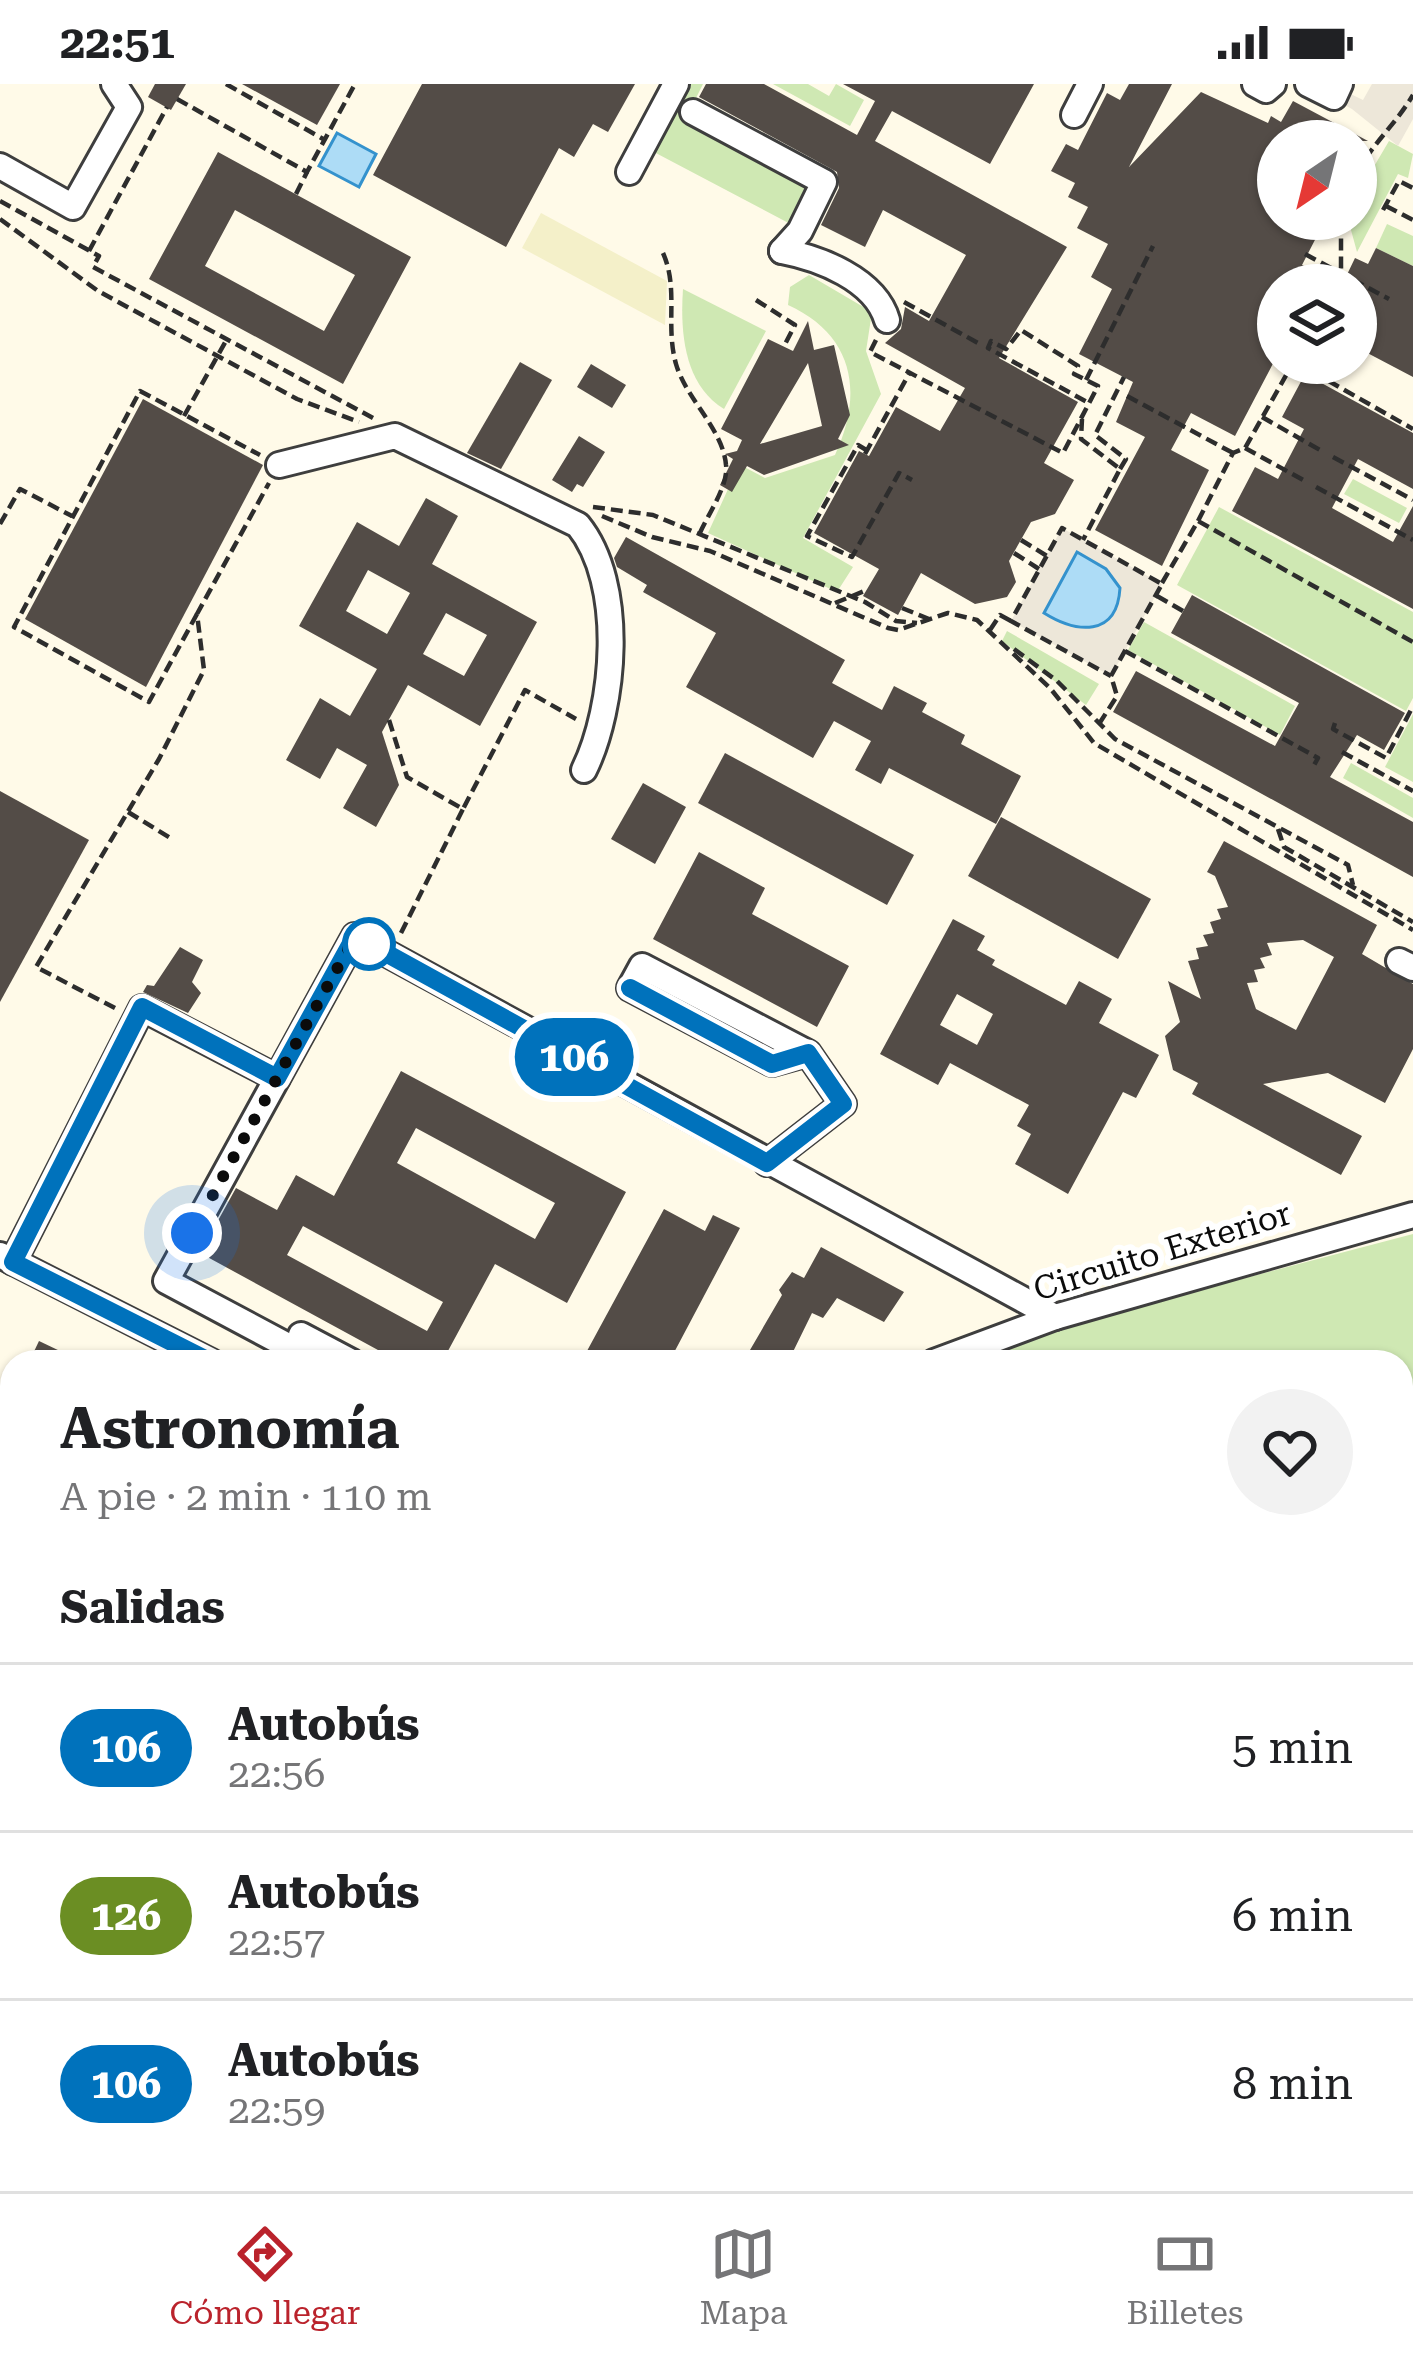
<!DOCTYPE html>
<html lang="es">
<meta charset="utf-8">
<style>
:root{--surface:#fff;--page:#f2f2f2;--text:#202124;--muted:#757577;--line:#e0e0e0;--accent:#ba232c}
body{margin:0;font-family:"Roboto Serif",serif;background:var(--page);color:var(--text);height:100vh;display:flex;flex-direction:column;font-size:45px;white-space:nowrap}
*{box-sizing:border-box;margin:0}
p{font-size:39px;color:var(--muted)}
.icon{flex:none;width:66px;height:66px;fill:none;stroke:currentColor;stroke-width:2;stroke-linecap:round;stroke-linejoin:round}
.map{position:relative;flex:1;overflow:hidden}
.panel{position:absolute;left:0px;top:1266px;width:1413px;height:843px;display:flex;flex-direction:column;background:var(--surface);border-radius:36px 36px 0 0;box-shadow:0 3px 9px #0004}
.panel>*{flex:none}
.badge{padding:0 24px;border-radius:39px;font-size:42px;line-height:78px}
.needle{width:78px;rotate:215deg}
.tools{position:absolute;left:1257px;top:36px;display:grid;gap:24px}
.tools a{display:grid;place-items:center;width:120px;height:120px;border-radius:50%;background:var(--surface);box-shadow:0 3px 9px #0004;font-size:60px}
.you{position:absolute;width:60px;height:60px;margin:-30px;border:9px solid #fff;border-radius:50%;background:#1a73e8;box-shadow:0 0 0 18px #1a73e833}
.map>.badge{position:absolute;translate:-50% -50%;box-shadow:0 0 0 6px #fff}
h2{padding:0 60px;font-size:45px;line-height:108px}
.round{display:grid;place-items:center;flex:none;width:126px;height:126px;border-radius:63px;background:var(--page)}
.summary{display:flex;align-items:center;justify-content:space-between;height:204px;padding:0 60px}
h1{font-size:57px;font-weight:700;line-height:90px}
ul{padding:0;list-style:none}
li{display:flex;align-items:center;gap:36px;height:168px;padding:0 60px;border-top:3px solid var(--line)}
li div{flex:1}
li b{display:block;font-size:45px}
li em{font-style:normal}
li .badge{min-width:132px;font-weight:700;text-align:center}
.status{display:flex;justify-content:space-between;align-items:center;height:84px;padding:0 60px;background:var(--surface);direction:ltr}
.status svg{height:33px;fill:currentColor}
.tabs{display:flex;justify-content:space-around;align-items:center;height:168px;border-top:3px solid var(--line);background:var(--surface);font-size:33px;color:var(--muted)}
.tabs a{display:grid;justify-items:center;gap:6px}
.tabs .selected{color:var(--accent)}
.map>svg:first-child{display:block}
.farmland{fill:#f4f0c9}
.green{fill:#cfe8b3}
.plaza{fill:#ede7d9}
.water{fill:#addcf6;stroke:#3492cd;stroke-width:3}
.building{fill:#534c47;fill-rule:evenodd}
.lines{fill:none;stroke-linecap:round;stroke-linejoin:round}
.minor-casing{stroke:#3e3e3e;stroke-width:30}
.path{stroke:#2d2d2d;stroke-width:4.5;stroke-dasharray:12 6;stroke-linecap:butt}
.minor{stroke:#fff;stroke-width:24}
.line-casing{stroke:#fff;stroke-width:27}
.line{stroke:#0072bc;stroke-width:18}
.walk{stroke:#0b0b0b;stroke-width:12;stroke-dasharray:0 21.6}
.stop-dot{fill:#fff;stroke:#0072bc;stroke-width:6}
.labels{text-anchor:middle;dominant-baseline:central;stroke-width:12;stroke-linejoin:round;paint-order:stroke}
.street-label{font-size:33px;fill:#0b0b0b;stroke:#fff}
</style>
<div class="status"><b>22:51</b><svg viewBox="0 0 49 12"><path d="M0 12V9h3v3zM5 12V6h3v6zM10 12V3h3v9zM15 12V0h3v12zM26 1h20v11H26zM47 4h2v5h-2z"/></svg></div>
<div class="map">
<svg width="1413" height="2107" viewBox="0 0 1413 2107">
<rect width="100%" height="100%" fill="#fffae8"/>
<g class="farmland">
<polygon points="541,129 667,197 665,241 522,164"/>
<polygon points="585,2097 880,2097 875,2107 581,2107"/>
</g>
<g class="green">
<polygon points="687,0 703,0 688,30 820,100 798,144 652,67"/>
<polygon points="773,0 808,0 829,12 836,0 864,16 850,42"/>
<polygon points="1389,57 1413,70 1408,94 1398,90 1357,168 1348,135 1356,135 1356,113"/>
<polygon points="1387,140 1413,152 1413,182 1376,164"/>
<path d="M 809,191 L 872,228 L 866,267 L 881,310 L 803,454 L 853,483 L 837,508 L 708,449 L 734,392 L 733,377 L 765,394 L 835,371 C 864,309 854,251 788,221 L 790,203 Z"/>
<path d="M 683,205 L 766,247 L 724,325 C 684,301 680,248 683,205 Z"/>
<polygon points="1353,395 1407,424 1399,439 1344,410"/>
<polygon points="1219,423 1413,528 1413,614 1406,627 1177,501"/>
<polygon points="1144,538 1295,622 1280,651 1128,566"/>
<polygon points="1007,547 1099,600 1086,621 1002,557"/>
<polygon points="1413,630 1413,698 1385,683"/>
<polygon points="1351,679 1413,714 1413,734 1343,694"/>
<polygon points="1413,1150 1413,1342 1401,1348 1401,1278 974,1278 1088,1235"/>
<polygon points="1401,1468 1413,1476 1408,1535 1413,1559 1401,1553"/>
<polygon points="12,1830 12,1913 0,1903 0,1842"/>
<polygon points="1413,1929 1413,2056 1401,2060 1401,1951"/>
<polygon points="0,1957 12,1961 12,2014 0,2022"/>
<polygon points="12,2045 12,2097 116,2097 113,2107 0,2107 0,2053"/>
<polygon points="148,2097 204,2097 210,2107 145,2107"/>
<polygon points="295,2097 378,2097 372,2107 288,2107"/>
</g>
<g class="plaza">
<polygon points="1330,0 1363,16 1372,0 1413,0 1413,35 1398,62 1352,25 1311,3"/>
<polygon points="1062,444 1162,500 1111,592 1011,537"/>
</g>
<g class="water">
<polygon points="337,49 376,70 359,103 319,82"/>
<path d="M 1077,468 L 1106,485 L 1120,504 C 1117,554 1076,549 1044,529 Z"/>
</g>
<g class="building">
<polygon points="155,0 186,0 171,26 148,13"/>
<polygon points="242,0 340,0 317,41"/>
<polygon points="422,0 635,0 608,48 593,40 574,73 559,64 506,163 373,91"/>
<polygon points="706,0 764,0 857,51 875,17 843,0 1034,0 990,80 892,27 875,57 1067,163 999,274 1078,318 1044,379 1074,396 1055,430 1031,438 1009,477 1016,498 1007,513 975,520 921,489 898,531 863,512 879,485 814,449 859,367 869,372 896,323 940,347 965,304 885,259 901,245 905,223 929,237 966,171 883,126 865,163 821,141 839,104 837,88 699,13"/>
<polygon points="1129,0 1172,0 1129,83 1201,8 1268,39 1271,32 1281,38 1293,17 1368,57 1278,57 1278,135 1315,135 1318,150 1302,181 1342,201 1355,174 1368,180 1376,164 1413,182 1413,293 1356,263 1356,201 1278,201 1278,270 1235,352 1191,329 1171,366 1209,386 1162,482 1095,446 1145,353 1116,338 1133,298 1079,270 1112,205 1091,193 1108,160 1077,144 1088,123 1068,113 1075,99 1051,87 1066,60 1078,66 1107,9 1120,16"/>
<path d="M 218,68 L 411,173 L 343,300 L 149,195 ZM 235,126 L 355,191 L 324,247 L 205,182 Z"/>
<path d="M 808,237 L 814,266 L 834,261 L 850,331 L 838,355 L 849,361 L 764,391 L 747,382 L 732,408 L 720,401 L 733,375 L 725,370 L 737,367 L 742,356 L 721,345 L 768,255 L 793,267 ZM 808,279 L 822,342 L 760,360 Z"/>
<polygon points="520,278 552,296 501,385 467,369"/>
<polygon points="591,280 626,301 612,324 577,303"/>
<polygon points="1305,290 1413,349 1413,405 1358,375 1332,424 1393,458 1413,422 1413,525 1232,427 1255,383 1278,395 1304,345 1282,333"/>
<polygon points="143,315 263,381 146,603 25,535"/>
<polygon points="579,352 605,368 583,403 577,400 572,408 552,396"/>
<path d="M 426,414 L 458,432 L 432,480 L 537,538 L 480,642 L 408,601 L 382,648 L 399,701 L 376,743 L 343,724 L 367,681 L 337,664 L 320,695 L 286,676 L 320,614 L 350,632 L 377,585 L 299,542 L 357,438 L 399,462 ZM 368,486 L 410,509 L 387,550 L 346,527 ZM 446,529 L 487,551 L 464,592 L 423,570 Z"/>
<polygon points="626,453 845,576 832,599 882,626 894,602 927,619 922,628 965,651 961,660 1021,692 996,740 889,684 881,700 855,686 871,657 834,637 813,674 686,603 716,549 643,508 647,501 617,483 614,474"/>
<polygon points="1192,511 1405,629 1384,666 1357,651 1330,693 1413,738 1413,793 1113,628 1136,587 1275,662 1299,619 1171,549"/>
<polygon points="725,669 914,771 887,821 698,719"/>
<polygon points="643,699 686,723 655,780 611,755"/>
<polygon points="0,707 89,756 0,918"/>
<polygon points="1001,733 1151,815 1118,875 968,792"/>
<path d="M 1224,757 L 1377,841 L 1362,870 L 1413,900 L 1413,965 L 1385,1019 L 1328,989 L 1263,1000 L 1362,1052 L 1341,1091 L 1192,1010 L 1198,999 L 1173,986 L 1165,952 L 1180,938 L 1168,897 L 1201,915 L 1188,877 L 1199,875 L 1196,864 L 1208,862 L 1203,851 L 1214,849 L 1210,838 L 1221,835 L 1217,825 L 1228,823 L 1215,792 L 1207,788 ZM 1303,856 L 1334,873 L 1296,946 L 1256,925 L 1247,899 L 1258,898 L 1254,886 L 1265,884 L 1260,874 L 1272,871 L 1267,859 Z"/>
<polygon points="699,768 765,804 752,830 849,882 817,943 653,855"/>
<path d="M 953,835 L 985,852 L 977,866 L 995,876 L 992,881 L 1066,921 L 1079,897 L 1112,915 L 1099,939 L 1159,971 L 1136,1014 L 1123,1008 L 1068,1110 L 1015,1080 L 1031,1050 L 1017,1042 L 1029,1021 L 950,979 L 938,1001 L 880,970 ZM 957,910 L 993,930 L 977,961 L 940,941 Z"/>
<polygon points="180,863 203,876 192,898 201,909 188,929 143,908 147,901 154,902"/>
<path d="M 401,987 L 626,1108 L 567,1219 L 495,1180 L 442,1278 L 400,1278 L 200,1169 L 236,1104 L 277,1126 L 296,1091 L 334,1112 ZM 416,1044 L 555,1119 L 535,1155 L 397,1079 ZM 303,1142 L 443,1218 L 427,1247 L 287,1171 Z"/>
<polygon points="664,1125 705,1147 713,1131 740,1144 669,1278 581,1278"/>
<polygon points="821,1163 904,1208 884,1238 837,1214 823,1234 812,1229 788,1278 743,1278 782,1211 779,1206 792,1188 804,1194"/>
<polygon points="39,1257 83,1278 29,1278"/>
</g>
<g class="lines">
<defs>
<g id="minor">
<polyline points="1255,0 1266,6 1273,0"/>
<polyline points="1308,0 1334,13 1340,0"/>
<polyline points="693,28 824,98 800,147 782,167"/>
<polyline points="1074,31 1090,0"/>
<polyline points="0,82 73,123 129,23 114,0"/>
<polyline points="629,88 676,0"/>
<path d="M 782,167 C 819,174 875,195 887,236"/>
<path d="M 279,381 L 395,352 L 578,441 C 626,500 615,623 584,686"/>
<polyline points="1399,877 1413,884"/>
<polyline points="767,1079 843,1020 808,969 642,882 630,904 772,979 808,969"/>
<polyline points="0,1171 211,1278"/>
<polyline points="13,1178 142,924 277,994"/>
<polyline points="301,1251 352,1278"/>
<polyline points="318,1278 166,1197 355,852 1055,1233"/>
<polyline points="934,1278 1055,1233 1413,1131"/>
<polyline points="1401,1365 1413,1360"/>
<polyline points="0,1817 12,1804"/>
<polyline points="0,1945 12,1952"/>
<polyline points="0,2033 12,2026"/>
<polyline points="229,2097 234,2107"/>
<polyline points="135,2107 139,2097"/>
</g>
</defs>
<use href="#minor" class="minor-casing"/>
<g class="path">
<polyline points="226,0 325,56"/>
<polyline points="177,15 307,88 355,0"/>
<path d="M 1356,90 C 1373,59 1395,41 1413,11"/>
<polyline points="296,110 307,88"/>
<polyline points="0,117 99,172 93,183 373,334"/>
<polyline points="1386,122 1413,136"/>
<polyline points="1383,126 1399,97 1413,104"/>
<polyline points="0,135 98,207 297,315 359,338"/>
<polyline points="89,167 167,23"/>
<path d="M 663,169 C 679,205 665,241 676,280 C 686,315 723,345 726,381 C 729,401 707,432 699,451"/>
<polyline points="1305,170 1389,215"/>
<polyline points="1335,201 1341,189 1341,135"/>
<polyline points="756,216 795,241 784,262"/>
<polyline points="904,218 978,259"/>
<polyline points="876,256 870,268 1063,369 1098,302 1074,290 1078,282 1021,246 1006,265 991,257 988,264 1089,319"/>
<polyline points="1297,279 1413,345"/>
<polyline points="1086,296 1153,162"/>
<polyline points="1127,312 1233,369"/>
<polyline points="184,332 227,255"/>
<polyline points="1262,333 1320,366"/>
<polyline points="1082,335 1081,355 1120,385 1083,456"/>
<polyline points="1245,364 1305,397"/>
<polyline points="868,367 858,361 807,452 852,473 899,389 912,396"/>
<polyline points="865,370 910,288"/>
<polyline points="1333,373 1413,416"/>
<polyline points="1120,385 1126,375 1095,351 1124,293"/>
<polyline points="1316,403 1413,456"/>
<polyline points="593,423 653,431 865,518 896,537 917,539"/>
<polyline points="602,432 652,453 710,467 888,544 898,546 948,529 977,536 1050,604 1094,659 1413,846"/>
<polyline points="1198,437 1233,369 1245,364 1293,279"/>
<polyline points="0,440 20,405 72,432"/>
<polyline points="1021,456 1047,472"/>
<polyline points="1014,469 1039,485"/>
<polyline points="1162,499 1198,437 1413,558"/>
<polyline points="1157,512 1183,527"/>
<polyline points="835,519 867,506"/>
<polyline points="902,524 929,535"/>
<polyline points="197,530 149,618 14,543 140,307 260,371"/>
<polyline points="990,546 1000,531 1011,537"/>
<polyline points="1014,565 1057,597 1115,655 1348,781 1353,801"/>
<polyline points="1125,567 1318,674 1313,683"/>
<polyline points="389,636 407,693 463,725 525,606 576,635"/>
<polyline points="1335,639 1333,645 1386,674 1413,622"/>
<polyline points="1099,640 1117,612 1111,592 1162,500 1062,444 1011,537 1111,592"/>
<polyline points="1342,668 1413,707"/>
<polyline points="128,728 172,755"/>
<polyline points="1278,745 1284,763 1413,838"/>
<polyline points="401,849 463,725"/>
<polyline points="115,924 36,883 159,675 204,586 197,530 269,399"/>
<polyline points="1401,1555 1413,1562"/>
<polyline points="1401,1882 1413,1889"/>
<polyline points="1401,1930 1413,1907"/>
<polyline points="1401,2029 1413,2046"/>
<polyline points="1401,2067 1413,2063"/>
<polyline points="1401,2082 1413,2078"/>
<polyline points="66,2097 67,2107"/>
<polyline points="492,2097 499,2107"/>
<polyline points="921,2097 925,2107"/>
<polyline points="542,2099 542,2107"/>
<polyline points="552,2107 560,2097"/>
<polyline points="1274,2107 1306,2097"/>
<polyline points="1323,2107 1354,2097"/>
</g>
<use href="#minor" class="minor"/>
</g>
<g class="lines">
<defs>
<polyline id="line" points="211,1278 13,1178 142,923 277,994 355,852 767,1079 843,1020 808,969 772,980 630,904"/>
</defs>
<use href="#line" class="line-casing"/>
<use href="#line" class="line"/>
<polyline class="walk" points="192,1149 355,852 369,860"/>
</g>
<circle class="stop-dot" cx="369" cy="860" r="24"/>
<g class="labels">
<g class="street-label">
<text transform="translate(1162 1167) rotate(-17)">Circuito Exterior</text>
</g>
</g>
</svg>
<div class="tools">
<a><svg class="needle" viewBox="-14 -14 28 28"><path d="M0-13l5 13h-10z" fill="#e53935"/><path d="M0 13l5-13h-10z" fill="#757577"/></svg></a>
<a><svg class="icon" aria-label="layers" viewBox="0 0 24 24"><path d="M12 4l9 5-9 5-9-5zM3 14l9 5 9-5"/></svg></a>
</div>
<div class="you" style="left:192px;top:1149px"></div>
<b class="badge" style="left:574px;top:973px;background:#0072bc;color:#fff">106</b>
<section class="panel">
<div class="summary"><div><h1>Astronomía</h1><p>A pie · 2 min · 110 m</p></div><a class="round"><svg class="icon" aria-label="heart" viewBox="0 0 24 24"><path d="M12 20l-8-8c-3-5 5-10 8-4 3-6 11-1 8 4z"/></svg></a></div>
<h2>Salidas</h2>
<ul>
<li><span class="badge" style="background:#0072bc;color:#fff">106</span><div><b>Autobús</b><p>22:56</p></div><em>5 min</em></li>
<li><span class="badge" style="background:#6b8e23;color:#fff">126</span><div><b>Autobús</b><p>22:57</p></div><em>6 min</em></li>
<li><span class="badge" style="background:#0072bc;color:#fff">106</span><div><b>Autobús</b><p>22:59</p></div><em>8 min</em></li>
</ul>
</section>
</div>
<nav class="tabs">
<a class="selected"><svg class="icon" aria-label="directions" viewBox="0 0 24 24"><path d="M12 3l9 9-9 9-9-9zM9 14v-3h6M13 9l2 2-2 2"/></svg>Cómo llegar</a>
<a><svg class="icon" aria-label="map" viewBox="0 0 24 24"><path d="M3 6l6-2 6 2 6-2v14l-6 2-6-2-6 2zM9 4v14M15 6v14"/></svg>Mapa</a>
<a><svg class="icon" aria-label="tickets" viewBox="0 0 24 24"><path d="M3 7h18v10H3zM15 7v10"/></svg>Billetes</a>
</nav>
